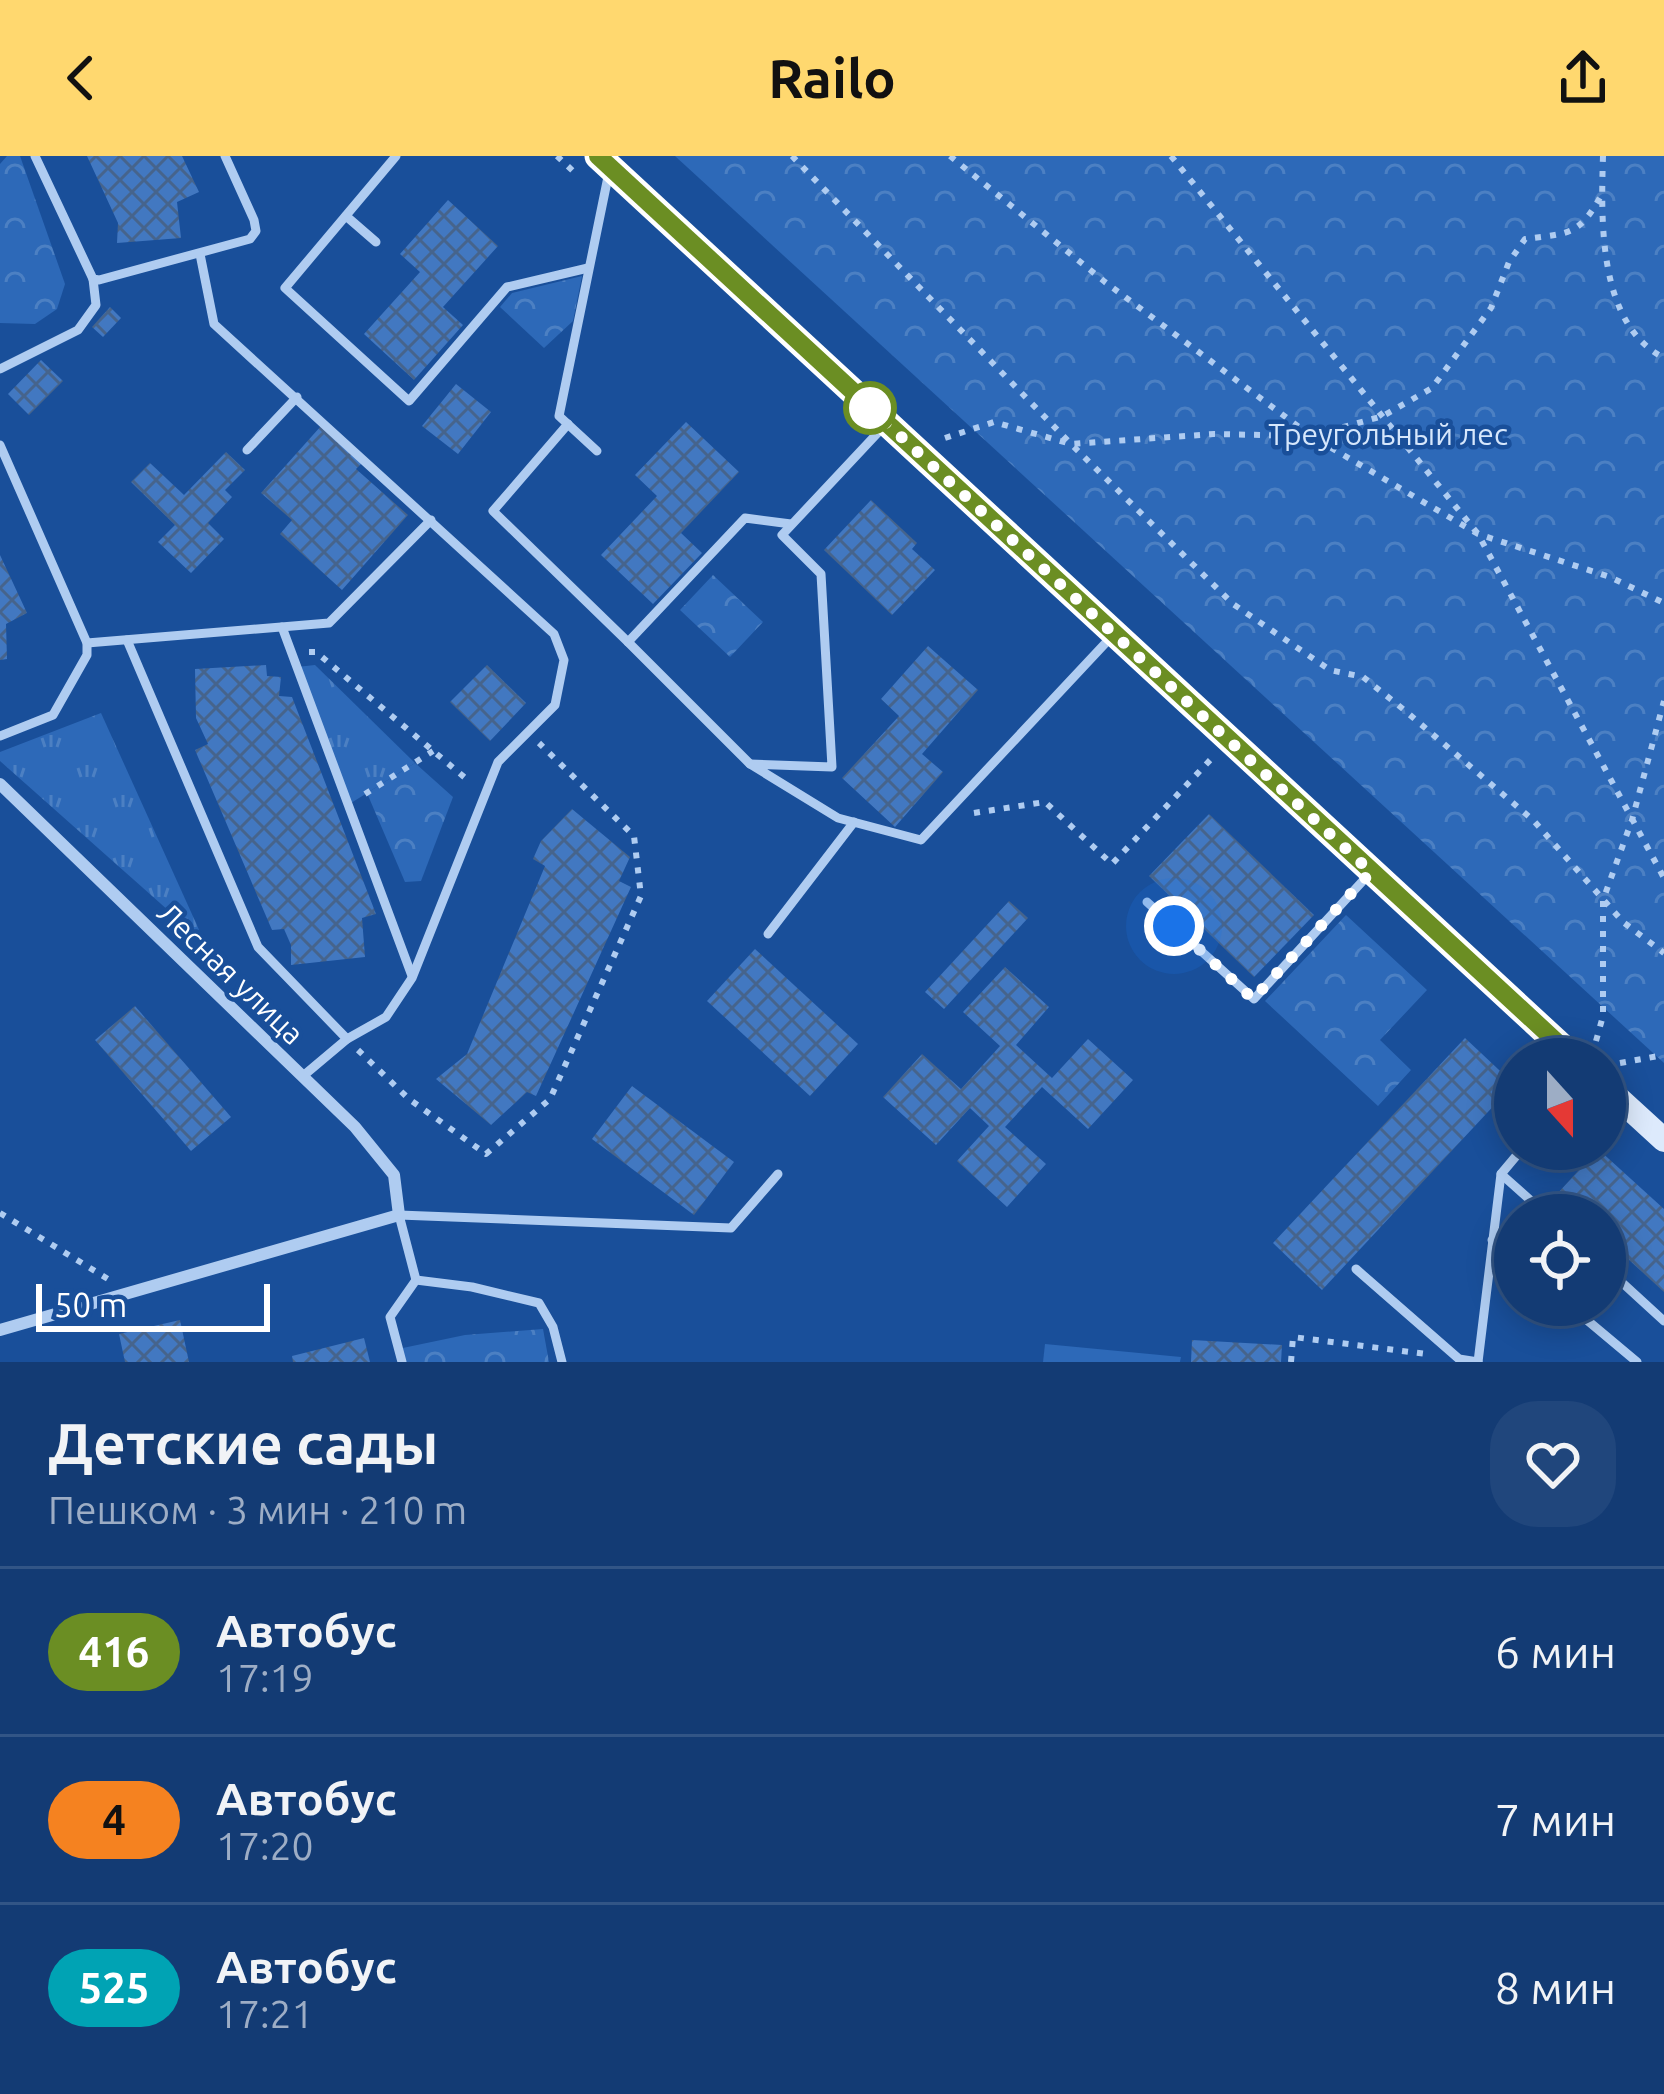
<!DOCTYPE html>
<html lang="ru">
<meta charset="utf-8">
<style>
:root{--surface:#133b74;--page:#20467c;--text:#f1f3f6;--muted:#9dadc5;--line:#325586;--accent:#ffd86f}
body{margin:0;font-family:Ubuntu,sans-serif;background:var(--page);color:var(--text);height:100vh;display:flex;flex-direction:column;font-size:45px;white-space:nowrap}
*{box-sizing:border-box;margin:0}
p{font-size:39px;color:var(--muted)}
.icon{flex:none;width:66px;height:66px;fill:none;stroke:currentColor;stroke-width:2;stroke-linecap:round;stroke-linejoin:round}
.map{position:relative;height:1206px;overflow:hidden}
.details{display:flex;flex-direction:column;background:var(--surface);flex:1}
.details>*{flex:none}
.badge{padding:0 24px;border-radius:39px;font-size:42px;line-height:78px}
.needle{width:78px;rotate:159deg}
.tools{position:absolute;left:1494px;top:882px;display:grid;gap:24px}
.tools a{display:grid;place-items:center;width:132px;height:132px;border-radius:50%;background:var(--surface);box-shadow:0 6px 30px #0003,0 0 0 3px var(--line);font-size:60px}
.scale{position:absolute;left:36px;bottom:30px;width:234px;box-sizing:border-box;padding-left:12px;border:6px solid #fff;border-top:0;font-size:33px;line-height:42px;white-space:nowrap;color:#fff;-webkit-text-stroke:9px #194f9a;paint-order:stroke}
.you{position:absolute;width:60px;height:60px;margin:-30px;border:9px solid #fff;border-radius:50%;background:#1a73e8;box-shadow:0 0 0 18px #1a73e833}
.map>.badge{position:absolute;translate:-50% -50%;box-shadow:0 0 0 6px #fff}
.round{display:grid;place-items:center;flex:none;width:126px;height:126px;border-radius:48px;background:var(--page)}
.headline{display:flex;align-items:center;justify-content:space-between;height:204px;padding:0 48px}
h1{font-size:57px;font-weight:700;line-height:90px}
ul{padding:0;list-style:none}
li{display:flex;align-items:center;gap:36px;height:168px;padding:0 48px;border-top:3px solid var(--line)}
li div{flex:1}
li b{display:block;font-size:45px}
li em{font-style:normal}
li .badge{min-width:132px;font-weight:700;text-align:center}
header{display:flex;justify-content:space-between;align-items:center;height:156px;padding:0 48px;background:var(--accent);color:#111;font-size:54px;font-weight:700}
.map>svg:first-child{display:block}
.grass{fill:url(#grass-tufts)}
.forest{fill:url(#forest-crowns)}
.pitch{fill:#2d69b8}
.building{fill:url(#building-cross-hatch)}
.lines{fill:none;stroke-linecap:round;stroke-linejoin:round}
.path{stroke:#afccf1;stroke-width:6;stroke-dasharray:6 9;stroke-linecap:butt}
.lane{stroke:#afccf1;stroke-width:9}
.street{stroke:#afccf1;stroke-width:12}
.secondary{stroke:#ddeafc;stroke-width:24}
.line-casing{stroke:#fff;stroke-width:27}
.line{stroke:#6b8e23;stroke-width:18}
.walk{stroke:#fff;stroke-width:12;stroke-dasharray:0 21.6}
.stop-dot{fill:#fff;stroke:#6b8e23;stroke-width:6}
.labels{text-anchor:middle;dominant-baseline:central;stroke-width:9;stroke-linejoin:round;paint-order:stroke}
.park-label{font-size:30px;fill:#d6e7fc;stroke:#194f9a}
.street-label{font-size:30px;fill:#fff;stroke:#194f9a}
</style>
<header><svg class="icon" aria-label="back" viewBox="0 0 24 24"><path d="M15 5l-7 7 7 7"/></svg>Railo<svg class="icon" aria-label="share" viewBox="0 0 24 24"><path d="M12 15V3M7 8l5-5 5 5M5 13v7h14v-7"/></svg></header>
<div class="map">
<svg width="1664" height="1206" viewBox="0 0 1664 1206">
<defs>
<pattern id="grass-tufts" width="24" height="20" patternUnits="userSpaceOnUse" patternTransform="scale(3)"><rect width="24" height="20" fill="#2d69b8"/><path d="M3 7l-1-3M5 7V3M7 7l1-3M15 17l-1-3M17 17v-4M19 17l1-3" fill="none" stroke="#4c80c3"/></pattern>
<pattern id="forest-crowns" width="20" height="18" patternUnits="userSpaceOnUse" patternTransform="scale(3)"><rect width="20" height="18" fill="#2d69b8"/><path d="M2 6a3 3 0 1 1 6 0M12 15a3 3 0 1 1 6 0" fill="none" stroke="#4c80c3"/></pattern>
<pattern id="building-cross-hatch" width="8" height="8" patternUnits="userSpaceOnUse" patternTransform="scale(3)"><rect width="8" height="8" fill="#4278c1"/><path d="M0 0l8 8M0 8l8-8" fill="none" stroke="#46648c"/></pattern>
</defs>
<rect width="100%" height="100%" fill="#194f9a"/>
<g class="grass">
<polygon points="315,509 415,607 351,647 297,511"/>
<polygon points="101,557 205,787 0,605 0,596"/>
</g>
<g class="forest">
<polygon points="7,0 20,0 65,128 57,153 35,168 0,167 0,8"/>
<polygon points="675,0 1664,0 1664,907"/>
<polygon points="582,120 573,165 544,192 500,151 512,137"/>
<polygon points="713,419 763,466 730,501 680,454"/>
<polygon points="415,607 453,641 421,725 405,726 367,637"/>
<polygon points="1346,759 1427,834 1380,884 1411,914 1378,950 1265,845"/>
<polygon points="543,1173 549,1206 402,1206 398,1193 465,1179"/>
</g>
<polygon class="pitch" points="1045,1188 1181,1201 1180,1206 1043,1206"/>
<g class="building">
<polygon points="87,0 182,0 199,36 177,46 181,82 117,87 118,67"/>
<polygon points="448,44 498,90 443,151 463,169 414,224 364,178 420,116 400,98"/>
<polygon points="110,151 121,162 103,181 92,171"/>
<polygon points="41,204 63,225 29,259 8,238"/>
<polygon points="456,228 491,256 458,298 422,270"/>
<polygon points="686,266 739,316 681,377 702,397 653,448 601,399 657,340 635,319"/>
<polygon points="321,270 362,307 356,313 408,359 342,434 280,378 292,364 261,337"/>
<polygon points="226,296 245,314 225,334 232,341 208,367 224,383 191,417 158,386 175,369 131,326 150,307 184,339"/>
<polygon points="871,344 917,387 912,393 935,414 892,459 824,394"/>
<polygon points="0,399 27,457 6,468 7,503 0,504"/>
<polygon points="928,490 978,534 922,598 943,616 895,671 842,622 899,560 881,543"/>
<polygon points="266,509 267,520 281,521 279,540 292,541 376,758 362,762 365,801 291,809 291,789 284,773 272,774 195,594 208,588 196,562 195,513"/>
<polygon points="487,509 526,547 490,585 450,546"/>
<polygon points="572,653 630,701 619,725 631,731 536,940 527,936 491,969 436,923 467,898 545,710 533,703 541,685"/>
<polygon points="1209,658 1314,759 1254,821 1149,720"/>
<polygon points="1009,745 1028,762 944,853 925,836"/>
<polygon points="755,793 858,888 810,940 707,845"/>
<polygon points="1005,811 1049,851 1016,889 1052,922 1088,883 1133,924 1088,973 1042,931 1005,971 1046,1008 1007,1051 957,1005 989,970 970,952 936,989 883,941 922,898 961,933 1000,890 963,856"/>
<polygon points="135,850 231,961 191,995 95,884"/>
<polygon points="1465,882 1514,928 1322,1134 1273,1087"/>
<polygon points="632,930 734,1006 694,1059 592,983"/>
<polygon points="1598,993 1664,1053 1664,1136 1605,1082 1605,1059 1579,1059 1557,1038"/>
<polygon points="180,1164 189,1206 125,1206 119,1178"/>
<polygon points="364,1182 370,1206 293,1206 292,1200"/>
<polygon points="1192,1184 1282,1189 1281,1206 1191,1206"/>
</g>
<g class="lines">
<g class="path">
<polyline points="557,0 574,16"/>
<polyline points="792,0 1071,288 1233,448 1330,514 1363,521 1403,553 1533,664 1623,766 1664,797"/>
<polyline points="950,0 1105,126 1311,280 1478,378 1610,421 1664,447"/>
<polyline points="1171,0 1478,378 1664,722"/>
<path d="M 1603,0 C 1601,65 1598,168 1664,202"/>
<path d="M 945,282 L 994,266 L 1071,288 L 1214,278 L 1311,280 L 1383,260 L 1432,232 L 1491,152 L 1509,106 L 1525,83 C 1570,77 1579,80 1602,38"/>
<polyline points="309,496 316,496 470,626"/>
<polyline points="365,638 433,595"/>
<polyline points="974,657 1045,646 1112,708 1213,601"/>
<polyline points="1596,885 1603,860 1603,744 1632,664 1664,545"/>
<polyline points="358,894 409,943 486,998 550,943 641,740 634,680 539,587"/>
<polyline points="1620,907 1664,899"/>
<polyline points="0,1057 108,1123"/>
<polyline points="1291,1206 1293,1181 1426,1198"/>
</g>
<g class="lane">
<polyline points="35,0 93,123 99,124 250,83 256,75 254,64 225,0"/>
<polyline points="396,0 285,132 409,245 507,131 588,112"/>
<polyline points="346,60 376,86"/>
<polyline points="200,98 214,168 554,478 564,504 555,549 498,606 412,822 386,861 347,883 303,920"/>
<polyline points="0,213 78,174 96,149 93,123"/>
<polyline points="568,268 493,355 628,486 745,362 791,368"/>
<polyline points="886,268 782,379 821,418 832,611 750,608 838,662 921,684 1114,478"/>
<polyline points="0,289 87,487 87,499 53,559 0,580"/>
<polyline points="247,294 297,241"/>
<polyline points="597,295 559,260 609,16"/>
<polyline points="282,471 412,820"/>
<polyline points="127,484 258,791 347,883"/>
<polyline points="628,486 750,608"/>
<polyline points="87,487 329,467 431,364"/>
<polyline points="1147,746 1254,843 1371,716"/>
<polyline points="768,778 854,666"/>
<polyline points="1501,1018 1547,1059"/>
<polyline points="1492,1084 1515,1103"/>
<polyline points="1605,1111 1664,1165"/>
<polyline points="1356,1113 1459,1203 1478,1206"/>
<polyline points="416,1124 472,1131 539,1147 553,1171 562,1206"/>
<polyline points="1569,1149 1637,1206"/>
<polyline points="402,1206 390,1161 416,1124 399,1059 731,1072 778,1018"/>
<polyline points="1478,1206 1501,1018 1522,993"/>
</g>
<polyline class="street" points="0,628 355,971 394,1019 399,1059 0,1174"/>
<g class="secondary">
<polyline points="598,0 1575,903"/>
<polyline points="1605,930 1664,984"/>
</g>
</g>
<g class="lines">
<defs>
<polyline id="line" points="598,0 1575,903"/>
</defs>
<use href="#line" class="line-casing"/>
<use href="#line" class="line"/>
<polyline class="walk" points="870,252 1371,716 1253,843 1174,770"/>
</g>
<circle class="stop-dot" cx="870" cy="252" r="24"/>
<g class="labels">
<g class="park-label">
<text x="1388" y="278">Треугольный лес</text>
</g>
<g class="street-label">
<text transform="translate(231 817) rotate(44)">Лесная улица</text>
</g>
</g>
</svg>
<div class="tools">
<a><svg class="needle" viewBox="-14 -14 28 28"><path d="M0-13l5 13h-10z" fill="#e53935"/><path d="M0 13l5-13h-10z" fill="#9dadc5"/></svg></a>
<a><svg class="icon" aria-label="locate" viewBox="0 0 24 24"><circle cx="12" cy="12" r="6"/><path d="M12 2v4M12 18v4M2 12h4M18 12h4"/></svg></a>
</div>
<div class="scale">50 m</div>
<div class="you" style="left:1174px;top:770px"></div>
</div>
<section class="details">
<div class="headline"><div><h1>Детские сады</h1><p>Пешком · 3 мин · 210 m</p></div><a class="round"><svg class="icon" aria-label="heart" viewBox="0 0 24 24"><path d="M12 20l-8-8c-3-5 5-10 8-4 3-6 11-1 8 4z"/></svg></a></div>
<ul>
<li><span class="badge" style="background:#6b8e23;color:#fff">416</span><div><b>Автобус</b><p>17:19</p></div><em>6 мин</em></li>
<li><span class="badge" style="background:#f58220;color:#111">4</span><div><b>Автобус</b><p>17:20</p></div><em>7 мин</em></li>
<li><span class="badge" style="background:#00a3b4;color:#fff">525</span><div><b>Автобус</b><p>17:21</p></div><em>8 мин</em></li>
</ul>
</section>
